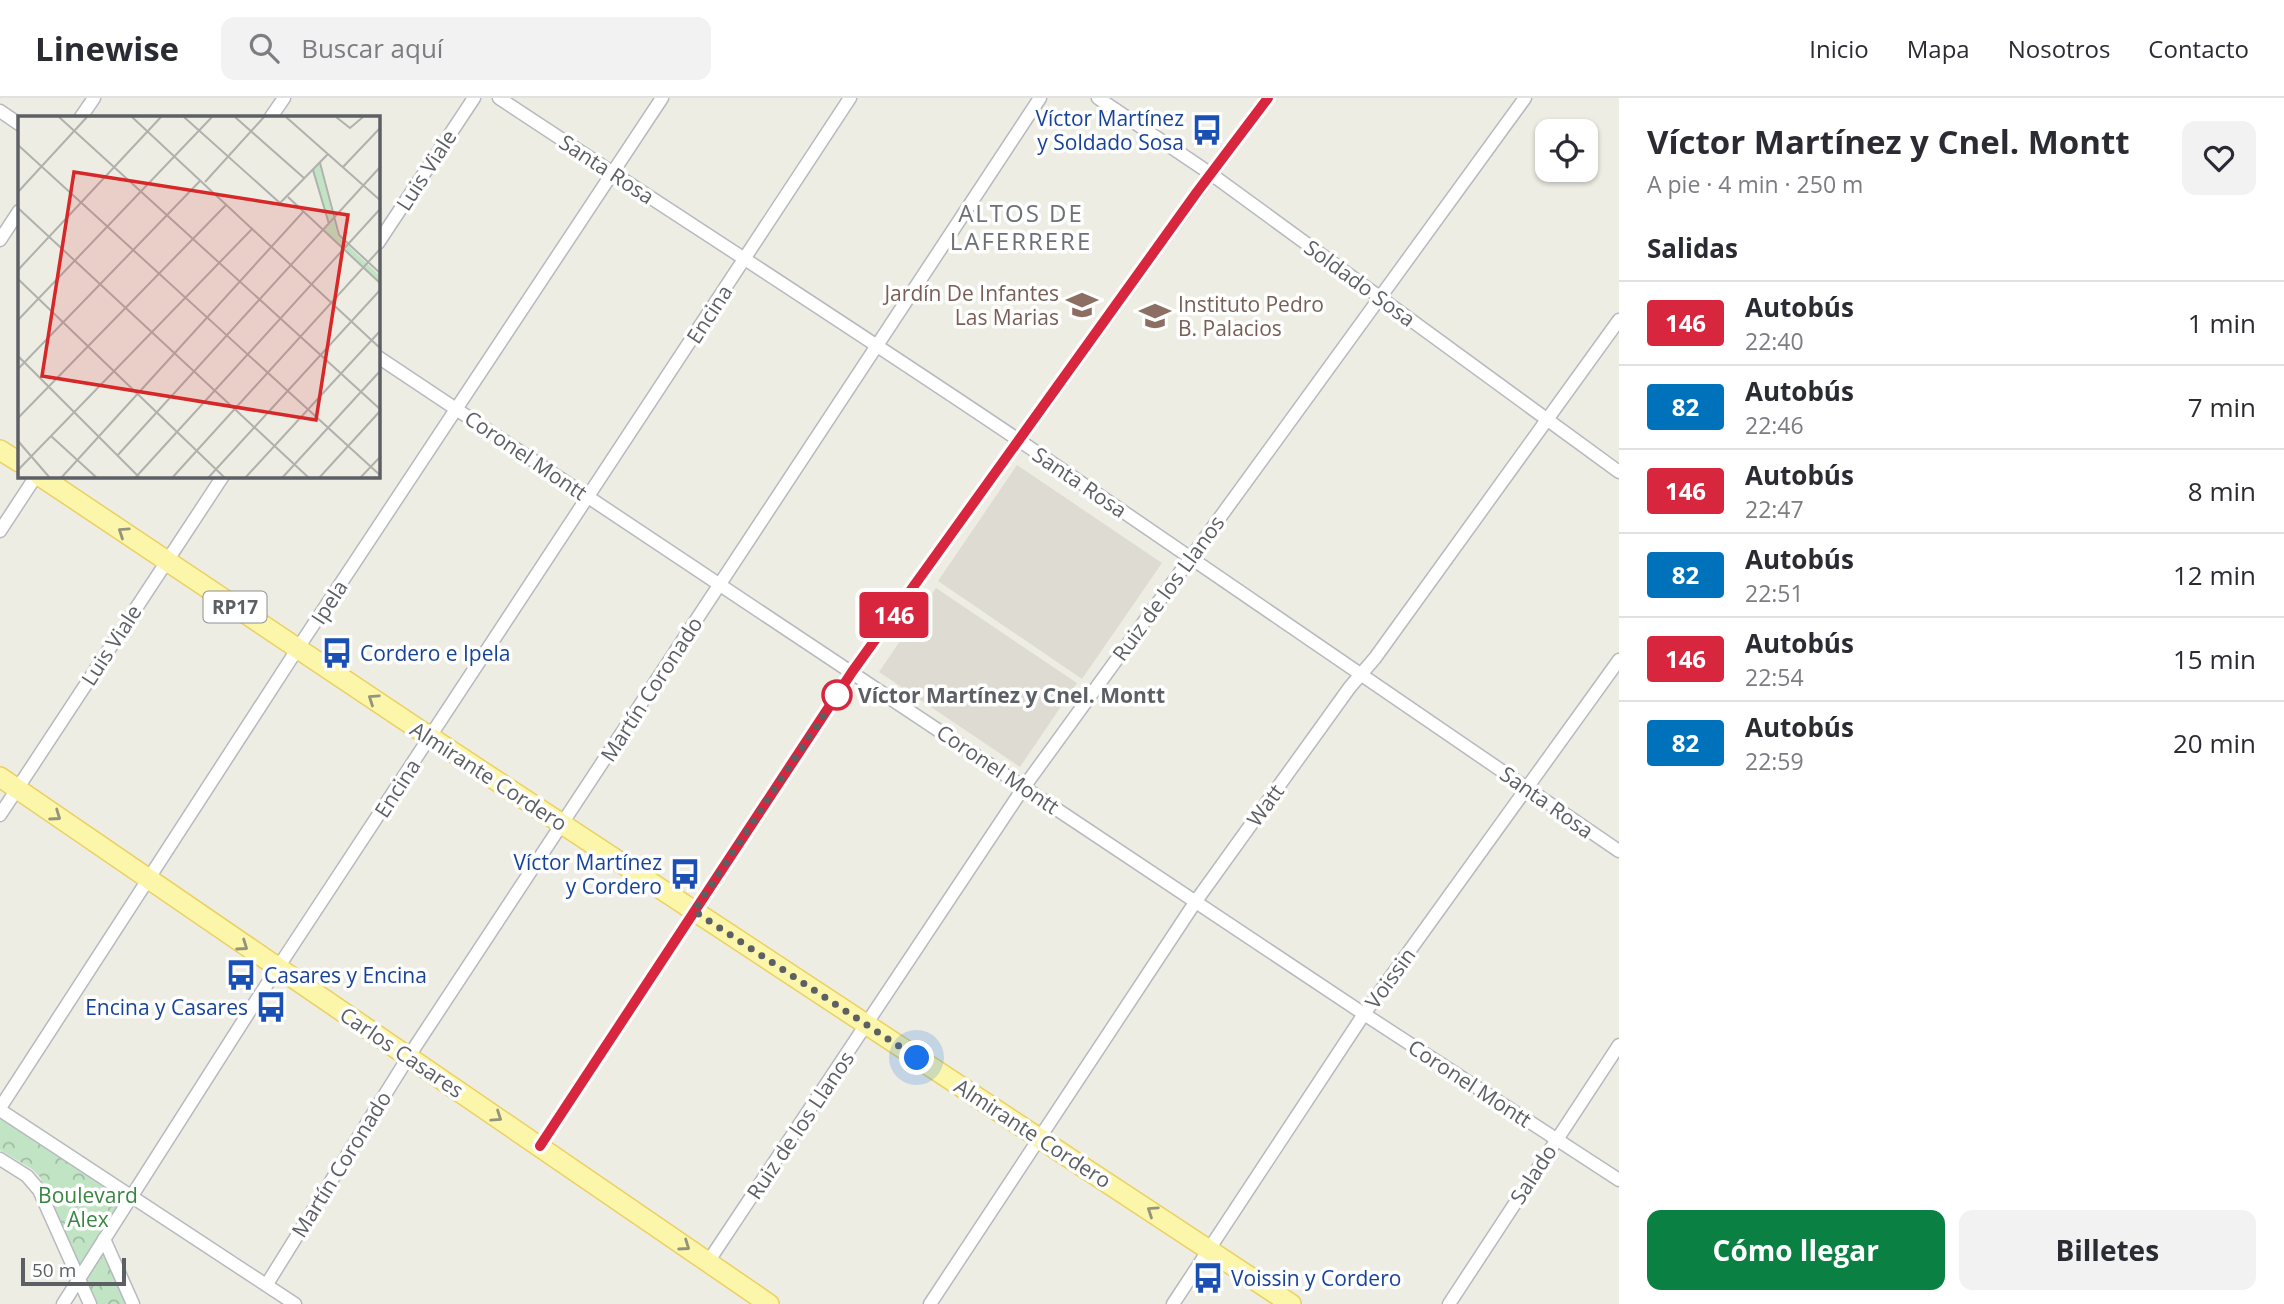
<!DOCTYPE html>
<html lang="es">
<meta charset="utf-8">
<style>
:root{--surface:#fff;--page:#f2f2f3;--text:#2b2b33;--muted:#7c7c81;--line:#e1e1e2;--accent:#0b8043}
body{margin:0;font-family:"Open Sans",sans-serif;background:var(--page);color:var(--text);height:100vh;display:flex;flex-direction:column;font-size:26px;white-space:nowrap}
*{box-sizing:border-box;margin:0}
p{font-size:23px;color:var(--muted)}
.icon{flex:none;width:38px;height:38px;fill:none;stroke:currentColor;stroke-width:2;stroke-linecap:round;stroke-linejoin:round}
.map{position:relative;flex:1;overflow:hidden}
.drawer{display:flex;flex-direction:column;background:var(--surface);width:665px}
.drawer>*{flex:none}
.badge{padding:0 14px;border-radius:5px;font-size:24px;line-height:46px}
.tools{position:absolute;left:1535px;top:21px;display:grid;gap:14px}
.tools a{display:grid;place-items:center;width:63px;height:63px;border-radius:14px;background:var(--surface);box-shadow:0 2px 5px #0004;font-size:35px}
.scale{position:absolute;left:21px;bottom:18px;width:105px;box-sizing:border-box;padding-left:7px;border:4px solid #5c5f64;border-top:0;font-size:19px;line-height:24px;white-space:nowrap;color:#5c5f64;-webkit-text-stroke:5px #fff;paint-order:stroke}
.you{position:absolute;width:35px;height:35px;margin:-18px;border:5px solid #fff;border-radius:50%;background:#1a73e8;box-shadow:0 0 0 10px #1a73e833}
.map>.badge{position:absolute;translate:-50% -50%;box-shadow:0 0 0 4px #fff}
h2{padding:0 28px;font-size:26px;line-height:63px}
.round{display:grid;place-items:center;flex:none;width:74px;height:74px;border-radius:14px;background:var(--page)}
.overview{display:flex;align-items:center;justify-content:space-between;height:119px;padding:0 28px}
h1{font-size:33px;font-weight:700;line-height:52px}
.cta{display:flex;gap:14px;margin-top:auto;padding:14px 28px}
.cta a{flex:1;height:80px;border-radius:14px;background:var(--accent);color:#fff;font-size:28px;font-weight:700;line-height:80px;text-align:center}
.cta a+a{background:var(--page);color:var(--text)}
ul{padding:0;list-style:none}
li{display:flex;align-items:center;gap:21px;height:84px;padding:0 28px;border-top:2px solid var(--line)}
li div{flex:1}
li b{display:block;font-size:26px}
li em{font-style:normal}
li .badge{min-width:77px;font-weight:700;text-align:center}
header{display:flex;align-items:center;gap:42px;box-sizing:border-box;height:98px;padding:0 35px;background:var(--surface);border-bottom:2px solid var(--line)}
header strong{font-size:33px}
nav{display:flex;gap:38px;margin-inline-start:auto;font-size:24px}
.search{width:490px;height:63px;background:var(--page);display:flex;align-items:center;gap:18px;box-sizing:border-box;padding:0 24px;border-radius:14px;color:var(--muted);font-size:26px}
main{display:flex;flex:1;min-height:0}
.map>svg:first-child{display:block}
.education{fill:#dedcd2}
.park{fill:url(#park-crowns)}
.lines{fill:none;stroke-linecap:round;stroke-linejoin:round}
.street-casing{stroke:#b6b9be;stroke-width:15}
.primary-casing{stroke:#ecd05f;stroke-width:22}
.street{stroke:#fff;stroke-width:12}
.primary{stroke:#fcf6ab;stroke-width:19}
.oneway{stroke:#94947d}
.line-casing{stroke:#fff;stroke-width:16}
.line{stroke:#d7263d;stroke-width:10}
.walk{stroke:#5c5f64;stroke-width:7;stroke-dasharray:0 12.6}
.stop-dot{fill:#fff;stroke:#d7263d;stroke-width:3.5}
.labels{text-anchor:middle;dominant-baseline:central;stroke-width:7;stroke-linejoin:round;paint-order:stroke}
.shield{fill:#fff;stroke:#8d8f92;stroke-width:2}
.shield-label{font-size:19px;font-weight:bold;fill:#5c5f64}
.transit-label{font-size:21px;fill:#164399;stroke:#fff;text-anchor:end}
.street-label{font-size:21px;fill:#5c5f64;stroke:#fff}
.education-label{font-size:21px;fill:#785e54;stroke:#fff;text-anchor:end}
.stop-label{font-size:21px;font-weight:bold;fill:#5c5f64;stroke:#fff;text-anchor:start}
.park-label{font-size:21px;fill:#398643;stroke:#fff}
.quarter-label{font-size:24px;letter-spacing:2px;fill:#6d7176;stroke:#fff}
.inset-road{fill:none;stroke:#b0b0ad;stroke-width:2}
.view{fill:#d62828;fill-opacity:0.15;stroke:#d62828;stroke-width:3.5}
.inset-edge{fill:none;stroke:#5c5f64;stroke-width:3.5}
</style>
<header>
<strong>Linewise</strong>
<div class="search"><svg class="icon" aria-label="search" viewBox="0 0 24 24"><circle cx="10" cy="10" r="6"/><path d="M15 15l6 6"/></svg>Buscar aquí</div>
<nav><a>Inicio</a><a>Mapa</a><a>Nosotros</a><a>Contacto</a></nav>
</header>
<main>
<div class="map">
<svg width="1619" height="1206" viewBox="0 0 1619 1206">
<defs>
<pattern id="park-crowns" width="20" height="18" patternUnits="userSpaceOnUse" patternTransform="scale(1.75)"><rect width="20" height="18" fill="#c1e5c4"/><path d="M2 6a3 3 0 1 1 6 0M12 15a3 3 0 1 1 6 0" fill="none" stroke="#a0bda3"/></pattern>
</defs>
<rect width="100%" height="100%" fill="#eeede4"/>
<g class="education">
<polygon points="1017,367 1162,465 1082,581 938,483"/>
<polygon points="936,490 1077,585 1020,669 879,574"/>
</g>
<polygon class="park" points="0,1019 127,1099 104,1141 105,1161 127,1206 95,1206 40,1079 32,1071 0,1052"/>
<g class="lines">
<defs>
<g id="street">
<path d="M 499,0 C 673,115 848,227 1020,343 C 1221,479 1419,617 1619,753"/>
<polyline points="1098,0 1211,76 1619,374"/>
<polyline points="0,13 19,26"/>
<polyline points="81,19 94,0"/>
<polyline points="271,19 284,0"/>
<polyline points="0,142 19,113"/>
<polyline points="378,145 474,0"/>
<polyline points="378,259 1364,916 1619,1082"/>
<polyline points="0,433 36,378"/>
<polyline points="0,717 223,378"/>
<polyline points="0,1010 298,550 662,0"/>
<polyline points="0,1012 295,1206"/>
<polyline points="540,1048 852,574 1197,95 1268,0"/>
<polyline points="0,1061 27,1078 39,1092 90,1206"/>
<polyline points="104,1141 133,1206"/>
<polyline points="708,1164 1024,689 1525,0"/>
<polyline points="267,1186 409,958 1040,0"/>
<polyline points="63,1206 256,903 850,0"/>
<polyline points="930,1206 1196,803 1350,589 1375,560 1619,222"/>
<polyline points="1173,1206 1364,916 1619,562"/>
<polyline points="1449,1206 1619,947"/>
</g>
<g id="primary">
<polyline points="0,352 19,364"/>
<polyline points="40,378 430,639 1291,1206"/>
<path d="M 0,679 C 255,856 513,1029 769,1206"/>
</g>
</defs>
<use href="#street" class="street-casing"/>
<use href="#primary" class="primary-casing"/>
<use href="#street" class="street"/>
<use href="#primary" class="primary"/>
</g>
<defs><path id="oneway-chevron" d="M-2-3.5L2.5 0L-2 3.5" fill="none" stroke-width="1.6" stroke-linecap="round" stroke-linejoin="round" transform="scale(1.75)"/></defs>
<g class="oneway">
<use href="#oneway-chevron" transform="translate(123 434) rotate(-146)"/>
<use href="#oneway-chevron" transform="translate(373 601) rotate(-146)"/>
<use href="#oneway-chevron" transform="translate(56 718) rotate(35)"/>
<use href="#oneway-chevron" transform="translate(243 848) rotate(35)"/>
<use href="#oneway-chevron" transform="translate(497 1019) rotate(34)"/>
<use href="#oneway-chevron" transform="translate(1152 1113) rotate(-146)"/>
<use href="#oneway-chevron" transform="translate(685 1148) rotate(35)"/>
</g>
<g class="lines">
<defs>
<polyline id="line" points="540,1048 852,574 1197,94 1268,0"/>
</defs>
<use href="#line" class="line-casing"/>
<use href="#line" class="line"/>
<polyline class="walk" points="837,597 694,813 917,960"/>
</g>
<defs>
<symbol id="bus-bare" viewBox="-9 -9 18 18"><path d="M-5-6H5V4H4V6H2V4H-2V6H-4V4H-5ZM-3.5-4V0h7V-4ZM-3.5 1.2v1.5H-2V1.2ZM2 1.2v1.5H3.5V1.2Z" fill="#1a4fb4" stroke="#fff" stroke-width="2.5" paint-order="stroke"/></symbol>
<symbol id="school-bare" viewBox="-9 -9 18 18"><path d="M0-5L7-2L0 1L-7-2ZM-4 1L0 2.5L4 1V4Q0 6-4 4Z" fill="#8d6e63" stroke="#fff" stroke-width="2.5" paint-order="stroke"/></symbol>
</defs>
<g fill-rule="evenodd">
<use href="#bus-bare" x="1185" y="10" width="44" height="44"/>
<use href="#school-bare" x="1060" y="185" width="44" height="44"/>
<use href="#school-bare" x="1133" y="196" width="44" height="44"/>
<use href="#bus-bare" x="315" y="533" width="44" height="44"/>
<use href="#bus-bare" x="663" y="754" width="44" height="44"/>
<use href="#bus-bare" x="219" y="855" width="44" height="44"/>
<use href="#bus-bare" x="249" y="887" width="44" height="44"/>
<use href="#bus-bare" x="1186" y="1158" width="44" height="44"/>
</g>
<circle class="stop-dot" cx="837" cy="597" r="14"/>
<g class="labels">
<rect class="shield" x="203.5" y="493.5" width="63" height="31" rx="5"/>
<g class="shield-label">
<text x="235" y="509">RP17</text>
</g>
<g class="transit-label">
<text x="1184" y="20">Víctor Martínez<tspan x="1184" dy="24">y Soldado Sosa</tspan></text>
<text x="360" y="555" text-anchor="start">Cordero e Ipela</text>
<text x="662" y="764">Víctor Martínez<tspan x="662" dy="24">y Cordero</tspan></text>
<text x="264" y="877" text-anchor="start">Casares y Encina</text>
<text x="248" y="909">Encina y Casares</text>
<text x="1231" y="1180" text-anchor="start">Voissin y Cordero</text>
</g>
<g class="street-label">
<text transform="translate(607 71) rotate(33)">Santa Rosa</text>
<text transform="translate(426 72) rotate(-57)">Luis Viale</text>
<text transform="translate(1360 185) rotate(36)">Soldado Sosa</text>
<text transform="translate(709 216) rotate(-57)">Encina</text>
<text transform="translate(526 357) rotate(34)">Coronel Montt</text>
<text transform="translate(1080 384) rotate(34)">Santa Rosa</text>
<text transform="translate(1168 490) rotate(-54)">Ruiz de los Llanos</text>
<text transform="translate(329 504) rotate(-57)">Ipela</text>
<text transform="translate(111 547) rotate(-57)">Luis Viale</text>
<text transform="translate(651 591) rotate(-57)">Martín Coronado</text>
<text transform="translate(998 671) rotate(34)">Coronel Montt</text>
<text transform="translate(489 678) rotate(33)">Almirante Cordero</text>
<text transform="translate(397 690) rotate(-57)">Encina</text>
<text transform="translate(1547 704) rotate(35)">Santa Rosa</text>
<text transform="translate(1265 707) rotate(-54)">Watt</text>
<text transform="translate(1390 880) rotate(-54)">Voissin</text>
<text transform="translate(402 954) rotate(34)">Carlos Casares</text>
<text transform="translate(1470 985) rotate(33)">Coronel Montt</text>
<text transform="translate(800 1027) rotate(-56)">Ruiz de los Llanos</text>
<text transform="translate(1033 1035) rotate(33)">Almirante Cordero</text>
<text transform="translate(341 1066) rotate(-58)">Martín Coronado</text>
<text transform="translate(1533 1076) rotate(-57)">Salado</text>
</g>
<g class="education-label">
<text x="1059" y="195">Jardín De Infantes<tspan x="1059" dy="24">Las Marias</tspan></text>
<text x="1178" y="206" text-anchor="start">Instituto Pedro<tspan x="1178" dy="24">B. Palacios</tspan></text>
</g>
<g class="stop-label">
<text x="858" y="597">Víctor Martínez y Cnel. Montt</text>
</g>
<g class="park-label">
<text x="88" y="1097">Boulevard<tspan x="88" dy="24">Alex</tspan></text>
</g>
<g class="quarter-label">
<text x="1021" y="114">ALTOS DE<tspan x="1021" dy="28">LAFERRERE</tspan></text>
</g>
</g>
<g transform="translate(18 18)">
<rect width="362" height="362" fill="#eeede4"/>
<path d="M 301,47 L 320,120 L 362,160 L 362,167 L 306,114 L 311,108 L 295,54 Z" fill="#c1e5c4"/>
<path class="inset-road" d="M 41,1 L 363,294M 114,1 L 363,233M 166,1 L 262,87 L 310,38M 217,1 L 286,62M 268,1 L 363,85M 318,1 L 332,12 L 345,1M 0,29 L 363,360M 302,47 L 321,119 L 363,158M 325,51 L 363,11M 295,54 L 311,108M 187,66 L 246,1M 0,76 L 69,1M 270,81 L 363,168M 0,92 L 291,362M 0,154 L 143,1M 0,163 L 207,362M 0,204 L 194,1M 0,240 L 122,362M 0,253 L 182,65M 0,302 L 208,89M 33,320 L 79,362M 0,325 L 32,362M 99,340 L 363,50M 0,354 L 235,112M 43,362 L 285,96M 117,362 L 363,92M 154,362 L 363,132M 190,362 L 363,173M 227,362 L 363,214M 264,362 L 363,254M 301,362 L 363,294M 342,362 L 363,340"/>
<path class="view" d="M 56,56 L 330,99 L 298,304 L 24,260 Z"/>
<rect width="362" height="362" class="inset-edge"/>
</g>
</svg>
<div class="tools">
<a><svg class="icon" aria-label="locate" viewBox="0 0 24 24"><circle cx="12" cy="12" r="6"/><path d="M12 2v4M12 18v4M2 12h4M18 12h4"/></svg></a>
</div>
<div class="scale">50 m</div>
<div class="you" style="left:917px;top:960px"></div>
<b class="badge" style="left:894px;top:517px;background:#d7263d;color:#fff">146</b>
</div>
<section class="drawer">
<div class="overview"><div><h1>Víctor Martínez y Cnel. Montt</h1><p>A pie · 4 min · 250 m</p></div><a class="round"><svg class="icon" aria-label="heart" viewBox="0 0 24 24"><path d="M12 20l-8-8c-3-5 5-10 8-4 3-6 11-1 8 4z"/></svg></a></div>
<h2>Salidas</h2>
<ul>
<li><span class="badge" style="background:#d7263d;color:#fff">146</span><div><b>Autobús</b><p>22:40</p></div><em>1 min</em></li>
<li><span class="badge" style="background:#0072bc;color:#fff">82</span><div><b>Autobús</b><p>22:46</p></div><em>7 min</em></li>
<li><span class="badge" style="background:#d7263d;color:#fff">146</span><div><b>Autobús</b><p>22:47</p></div><em>8 min</em></li>
<li><span class="badge" style="background:#0072bc;color:#fff">82</span><div><b>Autobús</b><p>22:51</p></div><em>12 min</em></li>
<li><span class="badge" style="background:#d7263d;color:#fff">146</span><div><b>Autobús</b><p>22:54</p></div><em>15 min</em></li>
<li><span class="badge" style="background:#0072bc;color:#fff">82</span><div><b>Autobús</b><p>22:59</p></div><em>20 min</em></li>
</ul>
<div class="cta"><a>Cómo llegar</a><a>Billetes</a></div>
</section>
</main>
